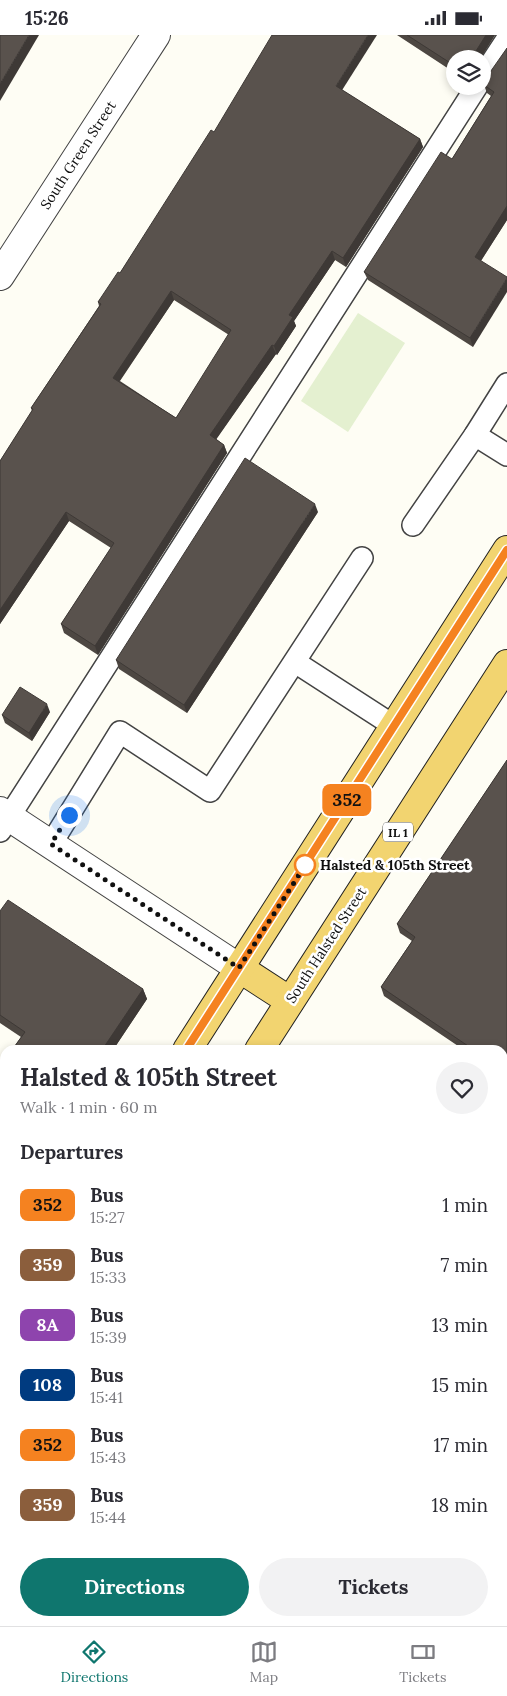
<!DOCTYPE html>
<meta charset="utf-8">
<style>
:root{--surface:#fff;--page:#f2f2f3;--text:#2b2b33;--muted:#7c7c81;--line:#e1e1e2;--accent:#0f766e}
body{margin:0;font-family:Lora,serif;background:var(--page);color:var(--text);height:100vh;display:flex;flex-direction:column;font-size:19px;white-space:nowrap}
*{box-sizing:border-box;margin:0}
p{font-size:16px;color:var(--muted)}
.icon{flex:none;width:28px;height:28px;fill:none;stroke:currentColor;stroke-width:2;stroke-linecap:round;stroke-linejoin:round}
.map{position:relative;flex:1;overflow:hidden}
.side{position:absolute;left:0px;top:1010px;width:508px;height:581px;display:flex;flex-direction:column;background:var(--surface);border-radius:15px 15px 0 0;box-shadow:0 2px 8px #0003}
.side>*{flex:none}
.badge{padding:0 10px;border-radius:8px;font-size:18px;line-height:32px}
.buttons{position:absolute;left:446px;top:15px;display:grid;gap:10px}
.buttons a{display:grid;place-items:center;width:45px;height:45px;border-radius:50%;background:var(--surface);box-shadow:0 2px 8px #0003;font-size:25px}
.you{position:absolute;width:25px;height:25px;margin:-12px;border:4px solid #fff;border-radius:50%;background:#1a73e8;box-shadow:0 0 0 8px #1a73e833}
.map>.badge{position:absolute;translate:-50% -50%;box-shadow:0 0 0 2px #fff}
h2{padding:0 20px;font-size:19px;line-height:45px}
.round{display:grid;place-items:center;flex:none;width:52px;height:52px;border-radius:26px;background:var(--page)}
.summary{display:flex;align-items:center;justify-content:space-between;height:85px;padding:0 20px}
h1{font-size:24px;font-weight:700;line-height:38px}
.cta{display:flex;gap:10px;margin-top:auto;padding:10px 20px}
.cta a{flex:1;height:58px;border-radius:30px;background:var(--accent);color:#fff;font-size:20px;font-weight:700;line-height:58px;text-align:center}
.cta a+a{background:var(--page);color:var(--text)}
ul{padding:0;list-style:none}
li{display:flex;align-items:center;gap:15px;height:60px;padding:0 20px}
li div{flex:1}
li b{display:block;font-size:19px}
li em{font-style:normal}
li .badge{min-width:55px;font-weight:700;text-align:center}
.status{display:flex;justify-content:space-between;align-items:center;height:35px;padding:0 25px;background:var(--surface);direction:ltr}
.status svg{height:14px;fill:currentColor}
.menu{display:flex;justify-content:space-around;align-items:center;height:70px;border-top:1px solid var(--line);background:var(--surface);font-size:14px;color:var(--muted)}
.menu a{display:grid;justify-items:center;gap:2px}
.menu .current{color:var(--accent)}
.map>svg:first-child{display:block}
.pitch{fill:#e4f0d0}
.lines{fill:none;stroke-linecap:round;stroke-linejoin:round}
.service-casing{stroke:#434343;stroke-width:24}
.minor-casing{stroke:#434343;stroke-width:30}
.primary-casing{stroke:#212121;stroke-width:30}
.service{stroke:#fff;stroke-width:21}
.minor{stroke:#fff;stroke-width:28}
.primary{stroke:#f2d470;stroke-width:28}
.wall{fill:#4d4742;fill-rule:evenodd}
.shaded-wall{fill:#3e3936}
.building{fill:#59524d;stroke:#3e3936;fill-rule:evenodd}
.line-casing{stroke:#fff;stroke-width:11}
.line{stroke:#f58220;stroke-width:8}
.walk{stroke:#101010;stroke-width:5;stroke-dasharray:0 9}
.stop-dot{fill:#fff;stroke:#f58220;stroke-width:2.5}
.labels{text-anchor:middle;dominant-baseline:central;stroke-width:5;stroke-linejoin:round;paint-order:stroke}
.shield{fill:#fff;stroke:#585858;stroke-width:1}
.shield-label{font-size:12px;font-weight:bold;fill:#101010}
.street-label{font-size:14px;fill:#101010;stroke:#fff}
.stop-label{font-size:14px;font-weight:bold;fill:#101010;stroke:#fff;text-anchor:start}
</style>
<div class="status"><b>15:26</b><svg viewBox="0 0 49 12"><path d="M0 12V9h3v3zM5 12V6h3v6zM10 12V3h3v9zM15 12V0h3v12zM26 1h20v11H26zM47 4h2v5h-2z"/></svg></div>
<div class="map">
<svg width="507" height="1591" viewBox="0 0 507 1591">
<rect width="100%" height="100%" fill="#fefdf4"/>
<polygon class="pitch" points="358,278 405,308 348,397 301,366"/>
<g class="lines">
<defs>
<g id="service">
<polyline points="482,42 507,4"/>
<polyline points="475,400 507,420"/>
<polyline points="413,490 475,400 507,349"/>
<polyline points="295,627 394,691"/>
<polyline points="0,796 477,51"/>
<polyline points="51,809 120,697 210,756 362,523"/>
<polyline points="502,1140 507,1133"/>
<polyline points="0,1434 5,1437"/>
<polyline points="94,1586 101,1591"/>
<polyline points="213,1591 216,1586"/>
</g>
<g id="minor">
<polyline points="0,241 156,0"/>
<polyline points="0,776 239,933"/>
</g>
<g id="primary">
<polyline points="239,933 290,966"/>
<polyline points="187,1015 507,515"/>
<polyline points="259,1015 507,629"/>
<polyline points="0,1306 5,1298"/>
<polyline points="0,1419 5,1412"/>
</g>
</defs>
<use href="#service" class="service-casing"/>
<use href="#minor" class="minor-casing"/>
<use href="#primary" class="primary-casing"/>
<use href="#service" class="service"/>
<use href="#minor" class="minor"/>
<use href="#primary" class="primary"/>
</g>
<g class="wall">
<polygon points="397,0 495,0 480,24 455,24 455,38"/>
<polygon points="507,13 507,185 481,226 473,312 368,245 364,237 452,124 491,61 487,58 484,50"/>
<path d="M 342,55 L 420,104 L 423,112 L 346,232 L 335,225 L 294,286 L 296,291 L 277,320 L 276,319 L 216,404 L 224,410 L 227,418 L 98,620 L 64,598 L 61,589 L 111,513 L 69,486 L 0,589 L 0,426 L 32,376 L 31,373 L 99,271 L 98,267 L 120,238 L 214,97 ZM 174,265 L 229,300 L 176,383 L 120,346 Z"/>
<polygon points="318,477 187,678 119,634 116,625"/>
<polygon points="50,677 32,706 5,688 2,680"/>
<polygon points="507,725 507,1044 502,1041 502,1015 464,1015 384,961 381,952 412,906 400,898 397,889"/>
<polygon points="0,876 143,954 147,964 113,1015 12,1015 21,1002 0,988"/>
<polygon points="5,1026 5,1099 0,1096 0,1034"/>
<polygon points="507,1154 507,1283 502,1280 502,1162"/>
</g>
<g class="shaded-wall">
<polygon points="29,0 39,0 0,66 0,49"/>
<polygon points="368,0 377,0 339,60 336,51"/>
<polygon points="486,0 495,0 480,24 471,24"/>
<polygon points="420,104 423,112 346,232 343,223"/>
<polygon points="507,171 507,185 478,230 475,222"/>
<polygon points="332,216 335,225 294,286 296,291 277,320 274,311 289,280"/>
<polygon points="507,243 507,257 473,312 470,303"/>
<polygon points="171,256 174,265 116,351 113,343"/>
<polygon points="272,310 276,319 213,409 210,400"/>
<polygon points="224,410 227,418 98,620 95,611"/>
<polygon points="315,469 318,477 187,678 184,670"/>
<polygon points="66,477 69,486 0,589 0,575"/>
<polygon points="47,669 50,677 32,706 29,698"/>
<polygon points="143,954 147,964 113,1015 102,1015"/>
<polygon points="507,1501 507,1514 502,1521 502,1508"/>
<polygon points="53,1586 68,1586 69,1589 68,1591 51,1591"/>
<polygon points="451,1586 460,1586 457,1591 448,1591"/>
</g>
<g class="building">
<polygon points="0,0 29,0 0,49"/>
<path d="M 272,0 L 368,0 L 336,51 L 420,104 L 343,223 L 332,216 L 289,280 L 293,282 L 274,311 L 272,310 L 210,400 L 224,410 L 95,611 L 61,589 L 114,508 L 66,477 L 0,575 L 0,426 L 33,374 L 31,373 L 101,269 L 98,267 L 118,237 L 120,238 L 211,95 L 214,97 ZM 171,256 L 231,295 L 176,383 L 113,343 Z"/>
<polygon points="407,0 486,0 471,24 455,24 455,31"/>
<polygon points="507,13 507,171 475,222 507,242 507,243 470,303 364,237 441,117 452,124 494,57 484,50 486,43"/>
<polygon points="245,423 315,469 184,670 116,625"/>
<polygon points="20,652 47,669 29,698 2,680"/>
<polygon points="507,725 507,1037 502,1034 502,1015 474,1015 381,952 415,902 397,889"/>
<polygon points="8,865 143,954 102,1015 12,1015 25,997 0,980 0,876"/>
<polygon points="5,1026 5,1092 0,1088 0,1034"/>
<polygon points="507,1154 507,1276 502,1273 502,1162"/>
<polygon points="507,1341 507,1501 502,1508 502,1348"/>
<polygon points="5,1560 5,1586 53,1586 51,1591 0,1591 0,1566"/>
<polygon points="233,1586 451,1586 448,1591 230,1591"/>
</g>
<g class="lines">
<defs>
<polyline id="line" points="186,1015 507,515"/>
</defs>
<use href="#line" class="line-casing"/>
<use href="#line" class="line"/>
<polyline class="walk" points="69,780 51,809 239,933 306,829 305,830"/>
</g>
<circle class="stop-dot" cx="305" cy="830" r="10"/>
<g class="labels">
<rect class="shield" x="383" y="787.5" width="30" height="19" rx="4"/>
<g class="shield-label">
<text x="398" y="797">IL 1</text>
</g>
<g class="street-label">
<text transform="translate(78 120) rotate(-57)">South Green Street</text>
<text transform="translate(326 910) rotate(-57)">South Halsted Street</text>
</g>
<g class="stop-label">
<text x="320" y="830">Halsted &amp; 105th Street</text>
</g>
</g>
</svg>
<div class="buttons">
<a><svg class="icon" aria-label="layers" viewBox="0 0 24 24"><path d="M12 4l9 5-9 5-9-5zM3 14l9 5 9-5"/></svg></a>
</div>
<div class="you" style="left:69px;top:780px"></div>
<b class="badge" style="left:347px;top:765px;background:#f58220;color:#111">352</b>
<section class="side">
<div class="summary"><div><h1>Halsted &amp; 105th Street</h1><p>Walk · 1 min · 60 m</p></div><a class="round"><svg class="icon" aria-label="heart" viewBox="0 0 24 24"><path d="M12 20l-8-8c-3-5 5-10 8-4 3-6 11-1 8 4z"/></svg></a></div>
<h2>Departures</h2>
<ul>
<li><span class="badge" style="background:#f58220;color:#111">352</span><div><b>Bus</b><p>15:27</p></div><em>1 min</em></li>
<li><span class="badge" style="background:#8b5e3c;color:#fff">359</span><div><b>Bus</b><p>15:33</p></div><em>7 min</em></li>
<li><span class="badge" style="background:#8e44ad;color:#fff">8A</span><div><b>Bus</b><p>15:39</p></div><em>13 min</em></li>
<li><span class="badge" style="background:#003b80;color:#fff">108</span><div><b>Bus</b><p>15:41</p></div><em>15 min</em></li>
<li><span class="badge" style="background:#f58220;color:#111">352</span><div><b>Bus</b><p>15:43</p></div><em>17 min</em></li>
<li><span class="badge" style="background:#8b5e3c;color:#fff">359</span><div><b>Bus</b><p>15:44</p></div><em>18 min</em></li>
</ul>
<div class="cta"><a>Directions</a><a>Tickets</a></div>
</section>
</div>
<nav class="menu">
<a class="current"><svg class="icon" aria-label="directions" viewBox="0 0 24 24"><path d="M12 3l9 9-9 9-9-9zM9 14v-3h6M13 9l2 2-2 2"/></svg>Directions</a>
<a><svg class="icon" aria-label="map" viewBox="0 0 24 24"><path d="M3 6l6-2 6 2 6-2v14l-6 2-6-2-6 2zM9 4v14M15 6v14"/></svg>Map</a>
<a><svg class="icon" aria-label="tickets" viewBox="0 0 24 24"><path d="M3 7h18v10H3zM15 7v10"/></svg>Tickets</a>
</nav>
